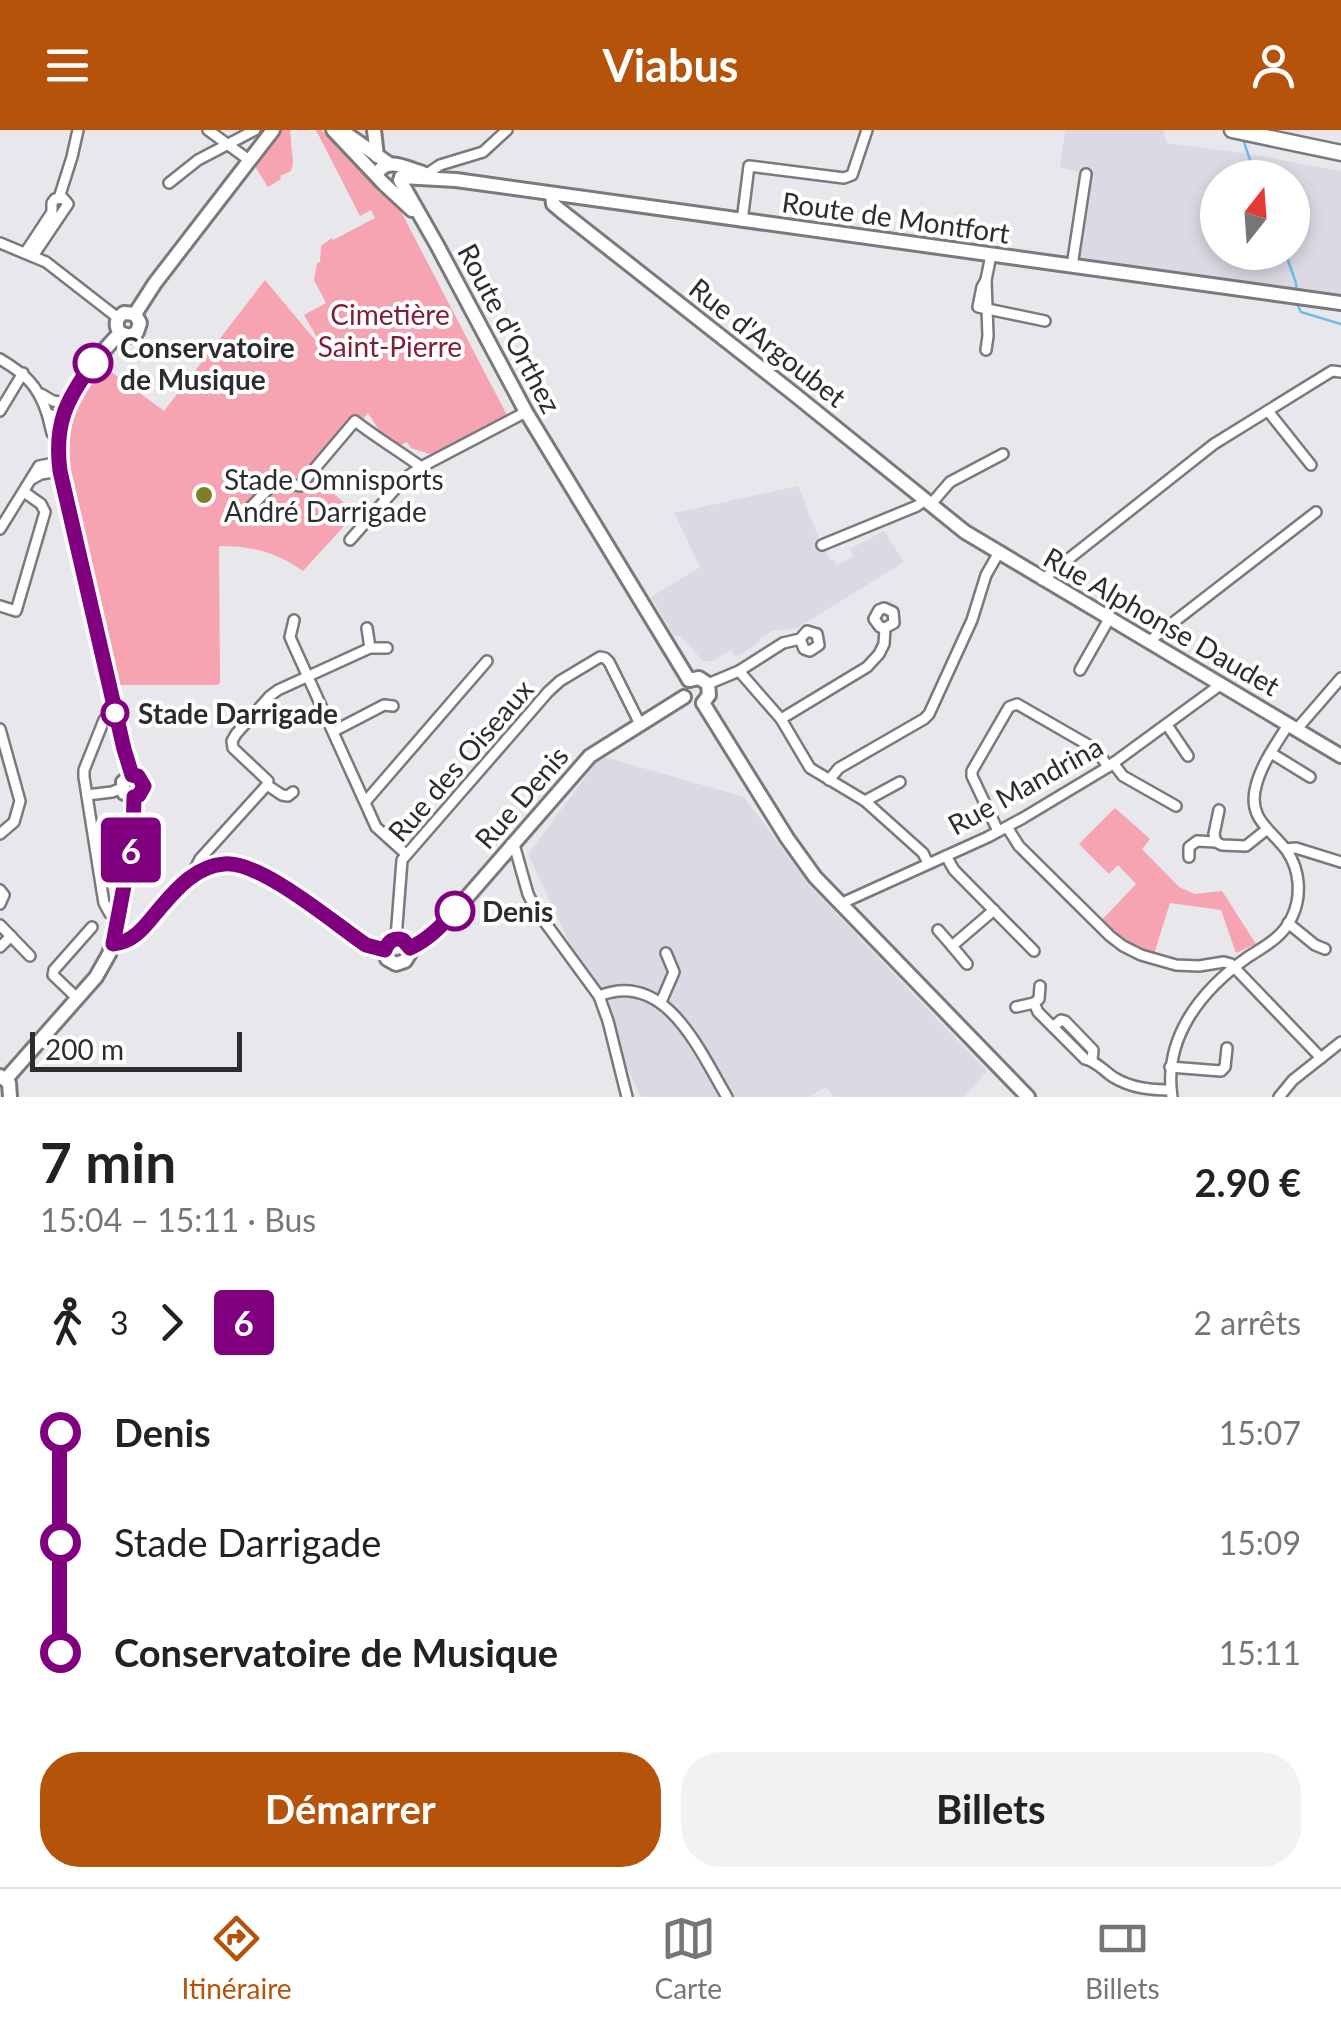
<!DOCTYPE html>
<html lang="fr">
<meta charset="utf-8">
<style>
:root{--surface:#fff;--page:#f2f2f2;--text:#222;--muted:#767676;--line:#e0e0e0;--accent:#b45309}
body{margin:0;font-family:Lato,sans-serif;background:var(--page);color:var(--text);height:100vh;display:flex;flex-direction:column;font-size:38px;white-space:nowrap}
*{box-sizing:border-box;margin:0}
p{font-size:32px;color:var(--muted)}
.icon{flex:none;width:55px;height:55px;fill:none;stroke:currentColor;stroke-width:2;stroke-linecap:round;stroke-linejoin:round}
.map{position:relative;height:967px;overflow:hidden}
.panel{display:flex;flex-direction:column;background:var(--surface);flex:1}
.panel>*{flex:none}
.badge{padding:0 20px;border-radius:8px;font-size:35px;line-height:65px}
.needle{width:65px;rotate:17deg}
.controls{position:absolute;left:1200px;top:30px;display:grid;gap:20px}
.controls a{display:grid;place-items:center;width:110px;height:110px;border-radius:50%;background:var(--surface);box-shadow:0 5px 15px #0003;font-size:50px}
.scale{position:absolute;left:30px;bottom:25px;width:212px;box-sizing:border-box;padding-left:10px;border:5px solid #2d2c2e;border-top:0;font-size:28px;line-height:35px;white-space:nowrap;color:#2d2c2e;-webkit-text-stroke:8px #fff;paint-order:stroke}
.map>.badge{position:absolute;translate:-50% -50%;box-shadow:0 0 0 5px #fff}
.legs{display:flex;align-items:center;gap:15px;height:110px;padding:0 40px;font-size:32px}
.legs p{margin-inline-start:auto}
.summary{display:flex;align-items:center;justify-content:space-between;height:170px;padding:0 40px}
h1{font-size:55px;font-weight:700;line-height:75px}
.primary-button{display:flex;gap:20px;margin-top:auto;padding:20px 40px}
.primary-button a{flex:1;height:115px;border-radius:40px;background:var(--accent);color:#fff;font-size:40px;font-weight:700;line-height:115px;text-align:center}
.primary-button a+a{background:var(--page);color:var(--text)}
ul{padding:0 40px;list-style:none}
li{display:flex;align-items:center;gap:35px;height:110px;font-size:38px}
li i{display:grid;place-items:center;width:15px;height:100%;margin:0 12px;background:currentColor}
li i::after{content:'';width:25px;height:25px;margin:-12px;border:8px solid;border-radius:50%;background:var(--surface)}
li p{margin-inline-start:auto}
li:first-child i{background:linear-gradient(#0000 50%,currentColor 0)}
li:last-child i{background:linear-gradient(currentColor 50%,#0000 0)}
header{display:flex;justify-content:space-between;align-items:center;height:130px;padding:0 40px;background:var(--accent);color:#fff;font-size:45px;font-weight:700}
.tab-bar{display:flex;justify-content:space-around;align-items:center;height:140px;border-top:2px solid var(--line);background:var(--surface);font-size:28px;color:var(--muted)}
.tab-bar a{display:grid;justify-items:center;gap:5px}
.tab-bar .current{color:var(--accent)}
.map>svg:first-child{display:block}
.built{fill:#ddd9e4;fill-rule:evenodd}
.green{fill:#f6a4b1}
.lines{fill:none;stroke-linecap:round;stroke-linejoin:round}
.stream{stroke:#6ebbec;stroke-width:2.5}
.street-casing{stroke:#7a797c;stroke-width:14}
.secondary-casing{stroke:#7a797c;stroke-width:18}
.primary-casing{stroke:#7a797c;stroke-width:19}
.street{stroke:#fff;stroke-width:9}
.secondary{stroke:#fff;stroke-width:12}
.primary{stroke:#fff;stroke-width:14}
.line-1-casing{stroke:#fff;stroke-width:22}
.line-1{stroke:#800080;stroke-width:15}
.stop-1-dot{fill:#fff;stroke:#800080;stroke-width:5}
.poi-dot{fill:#827e26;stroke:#fff;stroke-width:4}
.labels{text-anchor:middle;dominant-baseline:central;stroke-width:8;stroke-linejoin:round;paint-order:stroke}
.street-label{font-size:28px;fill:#2d2c2e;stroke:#fff}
.park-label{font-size:28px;fill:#811e3a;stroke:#fff}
.stop-label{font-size:28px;font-weight:bold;fill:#2d2c2e;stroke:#fff;text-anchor:start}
.poi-label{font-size:28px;fill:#2d2c2e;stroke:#fff;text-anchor:start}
</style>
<header><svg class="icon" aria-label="menu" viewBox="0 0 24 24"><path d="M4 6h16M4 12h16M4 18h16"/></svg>Viabus<svg class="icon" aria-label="person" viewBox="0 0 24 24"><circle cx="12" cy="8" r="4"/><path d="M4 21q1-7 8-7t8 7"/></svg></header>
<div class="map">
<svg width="1341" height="967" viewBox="0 0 1341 967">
<rect width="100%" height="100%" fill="#e8e7eb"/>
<g class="built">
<path d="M 1065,0 L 1161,0 L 1164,1 L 1167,13 L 1243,23 L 1341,41 L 1341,164 L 1068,129 L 1082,43 L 1060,38 ZM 1218,48 L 1292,48 L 1292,122 L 1218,122 Z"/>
<polygon points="798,356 818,406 830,430 833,429 837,435 854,426 850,419 884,401 904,432 797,498 772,501 759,509 760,512 736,527 731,520 713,531 703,531 680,506 674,506 651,467 700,437 674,383"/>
<polygon points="601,626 744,667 809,755 987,941 964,967 834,967 826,957 809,967 641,967 528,724"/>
</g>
<g class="green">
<polygon points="280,0 290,0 293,33 291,41 280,46 281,49 268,57 254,35"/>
<path d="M 316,0 L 321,0 L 370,52 L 398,76 L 509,289 L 438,327 L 411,318 L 407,312 L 401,315 L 386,311 L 368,283 L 314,347 L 356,383 L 303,441 C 276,422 252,416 219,416 L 220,552 L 218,555 L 116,555 L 67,338 C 64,298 75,264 102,235 L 164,281 L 265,150 L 326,223 L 304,185 L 326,173 L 314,150 L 317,133 L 320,132 L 321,116 L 332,108 L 333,110 L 375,88 L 371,80 L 360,86 Z"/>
<polygon points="1115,678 1150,709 1142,719 1179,757 1195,764 1222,761 1256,814 1236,823 1221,780 1170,773 1154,824 1131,814 1101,791 1136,754 1118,735 1109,744 1079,714"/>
</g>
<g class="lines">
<g class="stream">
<polyline points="1242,6 1256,48"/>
<polyline points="1285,122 1296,153 1297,164"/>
<polyline points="1296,172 1301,182 1341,194"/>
</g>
<defs>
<g id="street">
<polyline points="208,0 249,30"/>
<polyline points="427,44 440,35 483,22 507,0"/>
<polyline points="169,53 198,30 255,0"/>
<polyline points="59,68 72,27 78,0"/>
<polyline points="742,91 749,36 844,48 852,45 867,0"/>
<polyline points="0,113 46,132 118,188"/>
<polyline points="25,123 52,82 52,73 55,69 63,68 68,74 33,126"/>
<polyline points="1072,136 1086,44"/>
<polyline points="986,150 982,157 978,177 1045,191"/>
<polyline points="986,220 988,206 986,150 991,125"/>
<path d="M 0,229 C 25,244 37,254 47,283 L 61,290"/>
<polyline points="41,264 53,271 67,273"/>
<polyline points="0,281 23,243"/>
<polyline points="1268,281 1311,335"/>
<polyline points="47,283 52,303 58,309"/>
<polyline points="32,349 41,344 60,341"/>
<polyline points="931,374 950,352 1003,324"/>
<path d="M 247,381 L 276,351 L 300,356 L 355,291 C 377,308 399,321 421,337 L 526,282"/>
<polyline points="0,399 39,336 59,332"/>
<polyline points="350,410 404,349 421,337"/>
<polyline points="822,415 917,376 925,370"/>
<polyline points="1042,450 1214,314 1332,241 1341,242"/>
<polyline points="0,476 16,481 45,382 41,374 24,362"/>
<polyline points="294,490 290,507 293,514 376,697 406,724"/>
<polyline points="1148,512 1316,382"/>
<polyline points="370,518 387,518"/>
<polyline points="1080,540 1109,489"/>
<polyline points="739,541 781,589 810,638 865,671 923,723 928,733"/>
<polyline points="708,554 739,541 783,513 800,509 807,501 817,504 819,515 810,521 804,519 800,509"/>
<polyline points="781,589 867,537 879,524 884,514 885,498 894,493 893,482 884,478 879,480 874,489 880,497 885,498"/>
<polyline points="104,590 84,640 84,647 102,761 104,773 110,784"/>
<polyline points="1167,595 1188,626"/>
<polyline points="0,599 20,671 14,692 0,704"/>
<polyline points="1296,600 1341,548"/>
<polyline points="334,601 384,575 393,576"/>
<polyline points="1271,623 1310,647"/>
<polyline points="1113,633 1123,646 1176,676"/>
<polyline points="829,650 839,638 924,589 929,584 972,490 986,445 998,424"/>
<polyline points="267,655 282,665 288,666 293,662"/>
<polyline points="87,665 112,662 122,658"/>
<polyline points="366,671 487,531"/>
<polyline points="865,671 900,652"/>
<polyline points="1219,680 1214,704 1216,712 1222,715 1246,716 1266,700"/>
<polyline points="1007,697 1019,716 1110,806 1123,816 1141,825 1176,835 1199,836 1224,832 1231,834 1321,928"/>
<polyline points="998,701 972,646 972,641 1009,577 1017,574 1090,616 1099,623 1108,637"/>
<polyline points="511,714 515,718 528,764 536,780 599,866 608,891 627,967"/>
<polyline points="1286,719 1296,718 1341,732"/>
<polyline points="946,726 954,740 1034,821"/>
<polyline points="1189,727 1189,717 1197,711 1216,712"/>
<polyline points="196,743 195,739 200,729 267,655 268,651 233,618 232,611 236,604 270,566 278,560 370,518 367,498"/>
<polyline points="0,760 4,765 0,774"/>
<polyline points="840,774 988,707 1023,688 1108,637 1220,555"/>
<polyline points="1288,793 1315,815 1325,819"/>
<polyline points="0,795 30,826"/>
<polyline points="938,800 952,816 994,780"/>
<polyline points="396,808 402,730 548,562 560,551 600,527 605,528 609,532 640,594"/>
<polyline points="952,816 967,834"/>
<polyline points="0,817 11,806"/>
<path d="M 599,866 C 666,839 700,922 727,967"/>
<polyline points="78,869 53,845 54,840 92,797"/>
<polyline points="661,872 674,842 666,823"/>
<path d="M 1034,873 L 1038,882 L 1085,929 C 1097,932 1103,940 1113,947 C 1131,958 1150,960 1171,960"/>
<polyline points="1016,877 1034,873 1039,869 1040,856"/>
<polyline points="1053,897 1061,890 1065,891 1093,920 1092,930"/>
<polyline points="1170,937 1221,941 1225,937 1227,918"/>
<path d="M 1172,967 C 1163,908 1201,860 1248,827 C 1265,816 1283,807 1292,787 C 1302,766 1300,740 1287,721 C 1271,699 1247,689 1256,656 C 1261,635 1276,614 1288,595"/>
<polyline points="1279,967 1293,950 1341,912"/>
</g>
<g id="secondary">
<polyline points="333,0 383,53 412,80"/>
<polyline points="341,0 388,33"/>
<polyline points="374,0 377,26"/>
<path d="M 379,41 C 389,27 408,39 423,43"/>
<polyline points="401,47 456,50 1341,173"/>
<polyline points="400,50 437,115 526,282 689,550"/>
<polyline points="552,64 553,74 560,80 794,264 965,402 1341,626"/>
<polyline points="135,184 155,153 273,0"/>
<path d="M 120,203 C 79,246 53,280 60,341 L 117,592 L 132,645"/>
<polyline points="120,203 130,206 137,202 140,193 135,184"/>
<path d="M 120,203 C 115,196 115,188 124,183 L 135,184"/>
<polyline points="689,550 699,548 708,554 709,565 703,573"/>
<polyline points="703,573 787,708 815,747 1028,967"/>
<polyline points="132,645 123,652 124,663 134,667"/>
<polyline points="132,645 138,646 144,656 143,661 134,667"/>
<path d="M 113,813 C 136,812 146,794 160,778 C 175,760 190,742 213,736 C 221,734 229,733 236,734 C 270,739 335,794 366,815 L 385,820"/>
<polyline points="410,818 430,807 442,796 590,626 684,567"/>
<polyline points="385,820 387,829 396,834 405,831 410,823 410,818"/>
<polyline points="385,820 387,814 396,808 406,812 410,818"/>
<polyline points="0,946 9,953 10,967"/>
<polyline points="6,949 96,847 109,824 117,798 133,708 134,667"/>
</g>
<polyline id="primary" points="1232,0 1341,23"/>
</defs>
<use href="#street" class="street-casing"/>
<use href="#secondary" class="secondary-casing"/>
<use href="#primary" class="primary-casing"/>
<use href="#street" class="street"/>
<use href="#secondary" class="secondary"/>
<use href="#primary" class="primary"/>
</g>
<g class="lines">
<defs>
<path id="line-1" d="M 93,233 C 66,270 54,294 60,341 L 124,619 L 132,645 L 138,646 L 144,656 L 139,665 L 134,667 L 133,708 L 113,814 C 136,812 147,793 161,777 C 178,757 197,736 224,734 C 260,730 335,794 366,815 L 385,820 C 388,811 394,807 403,810 L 410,818 C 429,809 441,796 455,781"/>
</defs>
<use href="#line-1" class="line-1-casing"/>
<use href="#line-1" class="line-1"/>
</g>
<g class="stop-1-dot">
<circle cx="93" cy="233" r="18"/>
<circle cx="115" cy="583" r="12"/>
<circle cx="455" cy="781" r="18"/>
</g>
<circle class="poi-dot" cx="204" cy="365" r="10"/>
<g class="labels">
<g class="street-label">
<text transform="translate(896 87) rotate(8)">Route de Montfort</text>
<text transform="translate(510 198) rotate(62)">Route d'Orthez</text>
<text transform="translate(768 212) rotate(38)">Rue d'Argoubet</text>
<text transform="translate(1162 491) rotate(30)">Rue Alphonse Daudet</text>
<text transform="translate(460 630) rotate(-49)">Rue des Oiseaux</text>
<text transform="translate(1025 655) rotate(-29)">Rue Mandrina</text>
<text transform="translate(521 667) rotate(-49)">Rue Denis</text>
</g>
<g class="park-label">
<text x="390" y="184">Cimetière<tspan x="390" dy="32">Saint-Pierre</tspan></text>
</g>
<g class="stop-label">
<text x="120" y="217">Conservatoire<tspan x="120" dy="32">de Musique</tspan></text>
<text x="138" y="583">Stade Darrigade</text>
<text x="482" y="781">Denis</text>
</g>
<g class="poi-label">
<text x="224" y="349">Stade Omnisports<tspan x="224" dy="32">André Darrigade</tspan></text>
</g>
</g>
</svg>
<div class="controls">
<a><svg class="needle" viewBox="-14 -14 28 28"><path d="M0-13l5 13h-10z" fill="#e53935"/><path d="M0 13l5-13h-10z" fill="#767676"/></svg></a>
</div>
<div class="scale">200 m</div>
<b class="badge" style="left:131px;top:720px;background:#800080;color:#fff">6</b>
</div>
<section class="panel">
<div class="summary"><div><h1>7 min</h1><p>15:04 – 15:11 · Bus</p></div><b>2.90 €</b></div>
<div class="legs"><svg class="icon" aria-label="walk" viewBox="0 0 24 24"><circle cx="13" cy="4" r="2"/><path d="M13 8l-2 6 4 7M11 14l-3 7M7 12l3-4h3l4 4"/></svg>3<svg class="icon" aria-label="forward" viewBox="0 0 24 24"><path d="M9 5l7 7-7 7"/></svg><b class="badge" style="background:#800080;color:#fff">6</b><p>2 arrêts</p></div>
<ul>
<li><i style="color:#800080"></i><b>Denis</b><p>15:07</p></li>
<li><i style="color:#800080"></i><span>Stade Darrigade</span><p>15:09</p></li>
<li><i style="color:#800080"></i><b>Conservatoire de Musique</b><p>15:11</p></li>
</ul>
<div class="primary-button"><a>Démarrer</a><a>Billets</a></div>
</section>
<nav class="tab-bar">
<a class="current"><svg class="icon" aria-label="directions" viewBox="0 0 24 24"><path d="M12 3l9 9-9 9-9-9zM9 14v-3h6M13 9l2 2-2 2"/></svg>Itinéraire</a>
<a><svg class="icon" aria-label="map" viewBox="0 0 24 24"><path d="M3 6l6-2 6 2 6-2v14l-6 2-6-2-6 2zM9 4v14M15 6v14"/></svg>Carte</a>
<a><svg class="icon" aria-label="tickets" viewBox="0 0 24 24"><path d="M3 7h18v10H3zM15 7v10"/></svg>Billets</a>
</nav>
